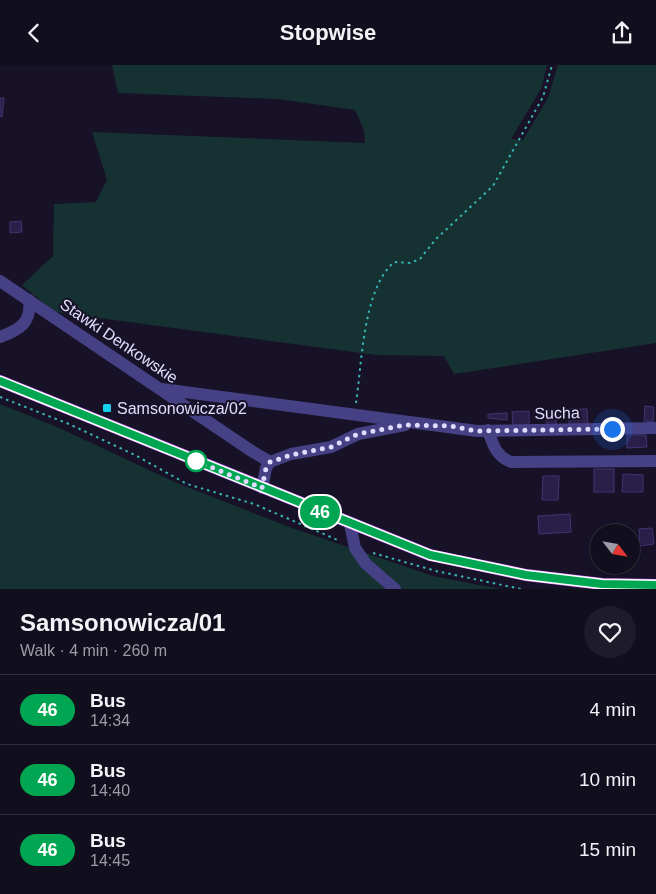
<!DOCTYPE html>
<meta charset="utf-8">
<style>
:root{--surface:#110e1e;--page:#1e1c2b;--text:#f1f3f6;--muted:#9c9ca4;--line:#302e3c}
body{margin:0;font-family:Arial,sans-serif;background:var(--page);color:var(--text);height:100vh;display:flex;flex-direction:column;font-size:19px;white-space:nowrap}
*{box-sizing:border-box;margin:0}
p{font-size:16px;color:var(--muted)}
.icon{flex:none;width:28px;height:28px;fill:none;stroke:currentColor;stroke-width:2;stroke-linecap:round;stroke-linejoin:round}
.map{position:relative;height:524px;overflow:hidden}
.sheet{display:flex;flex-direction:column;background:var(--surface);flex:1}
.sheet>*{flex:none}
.badge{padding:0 10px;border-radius:16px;font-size:18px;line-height:32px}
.needle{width:32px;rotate:121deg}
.fabs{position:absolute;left:590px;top:459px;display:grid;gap:10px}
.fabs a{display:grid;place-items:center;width:50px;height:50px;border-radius:50%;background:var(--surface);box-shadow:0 2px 8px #0003,0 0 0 1px var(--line);font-size:25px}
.you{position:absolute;width:25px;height:25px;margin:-12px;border:4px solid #fff;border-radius:50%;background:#1a73e8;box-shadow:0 0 0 8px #1a73e833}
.map>.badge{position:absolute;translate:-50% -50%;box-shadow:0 0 0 2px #fff}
.round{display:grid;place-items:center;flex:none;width:52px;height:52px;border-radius:26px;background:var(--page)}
.summary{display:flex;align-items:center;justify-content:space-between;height:85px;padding:0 20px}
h1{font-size:24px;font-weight:700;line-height:38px}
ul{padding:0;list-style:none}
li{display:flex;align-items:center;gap:15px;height:70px;padding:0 20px;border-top:1px solid var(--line)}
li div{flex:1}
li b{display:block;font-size:19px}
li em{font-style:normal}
li .badge{min-width:55px;font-weight:700;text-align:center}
header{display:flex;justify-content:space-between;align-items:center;height:65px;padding:0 20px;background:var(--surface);font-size:22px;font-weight:700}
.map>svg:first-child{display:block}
.green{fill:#153132}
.building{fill:#291f48;stroke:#423372}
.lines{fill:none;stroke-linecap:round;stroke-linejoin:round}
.path{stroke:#39b4b2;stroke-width:2;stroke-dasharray:2.5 4;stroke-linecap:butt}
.minor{stroke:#464084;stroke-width:12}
.major{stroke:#c76af5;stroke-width:12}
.line-casing{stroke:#fff;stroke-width:11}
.line{stroke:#00a651;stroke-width:8}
.walk{stroke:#e1dbfd;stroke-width:5;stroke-dasharray:0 9}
.poi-dot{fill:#14d0f0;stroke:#171228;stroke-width:2}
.stop-dot{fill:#fff;stroke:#00a651;stroke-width:2.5}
.labels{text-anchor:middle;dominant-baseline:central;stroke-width:4;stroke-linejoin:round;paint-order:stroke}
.street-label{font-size:16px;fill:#e1dbfd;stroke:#171228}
.poi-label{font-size:16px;fill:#e1dbfd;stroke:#171228;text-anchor:start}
</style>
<header><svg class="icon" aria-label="back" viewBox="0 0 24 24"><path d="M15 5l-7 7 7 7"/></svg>Stopwise<svg class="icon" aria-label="share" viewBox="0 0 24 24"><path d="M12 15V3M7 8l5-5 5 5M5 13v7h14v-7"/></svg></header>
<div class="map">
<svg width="656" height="524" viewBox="0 0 656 524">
<rect width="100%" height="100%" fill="#171228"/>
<g class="green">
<polygon points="112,0 547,0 541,24 511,74 523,75 548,33 558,0 656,0 656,278 454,309 444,291 376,290 54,247 22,220 53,191 54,139 96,137 107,115 92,67 365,78 364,65 355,45 278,34 118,28"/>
<polygon points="0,339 57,362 177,418 292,463 433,511 500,524 0,524"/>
</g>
<g class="building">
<polygon points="0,33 4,33 2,52 0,51"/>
<polygon points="21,156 22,167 10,168 10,157"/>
<polygon points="645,341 654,342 653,357 644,356"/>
<polygon points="569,344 587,344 588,359 569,359"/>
<polygon points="546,345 557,345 556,360 547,361"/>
<polygon points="529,346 529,360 513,361 512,347"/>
<polygon points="507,348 507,355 488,353 488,349"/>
<polygon points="627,370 646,370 647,382 627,383"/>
<rect x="594" y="404" width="20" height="23"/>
<polygon points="623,409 643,410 643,427 622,427"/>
<polygon points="543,411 559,411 558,435 542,435"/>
<polygon points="570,449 571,467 539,469 538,451"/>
<polygon points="652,463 654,479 640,481 639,464"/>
</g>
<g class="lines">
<g class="path">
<polyline points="0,332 69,359 135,390 187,419 254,439 340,476"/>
<path d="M 356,338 C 362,298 363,224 394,197 L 410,198 L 420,194 L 436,174 L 493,121 L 543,32 L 552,0"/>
<polyline points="373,488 436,506 521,524"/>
</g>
<g class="minor">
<polyline points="0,216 250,385 270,397 266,403 262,423"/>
<path d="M 0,272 C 19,265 32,258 29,235"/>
<polyline points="162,324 477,366 656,363"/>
<path d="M 488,365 C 493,380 496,391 511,397 L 656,396"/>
<polyline points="270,397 291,389 331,382 358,369 405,360"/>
<polyline points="350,459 355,483 366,499 395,524"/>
</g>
<polyline class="major" points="0,316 430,490 526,510 602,519 656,520"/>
</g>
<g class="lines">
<defs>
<polyline id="line" points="0,316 430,490 526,510 602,519 656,520"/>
</defs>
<use href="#line" class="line-casing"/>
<use href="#line" class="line"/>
<polyline class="walk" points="196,396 262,423 266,403 270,397 291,390 331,382 358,369 405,360 450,361 477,366 612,364"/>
</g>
<rect class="poi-dot" x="102" y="338" width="10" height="10" rx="2.5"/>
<circle class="stop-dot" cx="196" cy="396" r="10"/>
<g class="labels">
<g class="street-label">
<text transform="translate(119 276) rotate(34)">Stawki Denkowskie</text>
<text transform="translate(557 348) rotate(-1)">Sucha</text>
</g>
<g class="poi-label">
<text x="117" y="343">Samsonowicza/02</text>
</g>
</g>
</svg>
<div class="fabs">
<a><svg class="needle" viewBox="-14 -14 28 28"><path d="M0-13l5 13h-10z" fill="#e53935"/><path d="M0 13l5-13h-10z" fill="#9c9ca4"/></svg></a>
</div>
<div class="you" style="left:612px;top:364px"></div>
<b class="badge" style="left:320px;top:447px;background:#00a651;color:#fff">46</b>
</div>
<section class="sheet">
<div class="summary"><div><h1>Samsonowicza/01</h1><p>Walk · 4 min · 260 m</p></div><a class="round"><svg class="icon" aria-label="heart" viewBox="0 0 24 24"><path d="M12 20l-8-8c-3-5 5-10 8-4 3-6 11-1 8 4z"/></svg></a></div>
<ul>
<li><span class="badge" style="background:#00a651;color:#fff">46</span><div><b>Bus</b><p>14:34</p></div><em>4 min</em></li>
<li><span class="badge" style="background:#00a651;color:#fff">46</span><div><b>Bus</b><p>14:40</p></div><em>10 min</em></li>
<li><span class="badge" style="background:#00a651;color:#fff">46</span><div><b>Bus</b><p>14:45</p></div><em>15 min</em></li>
</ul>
</section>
